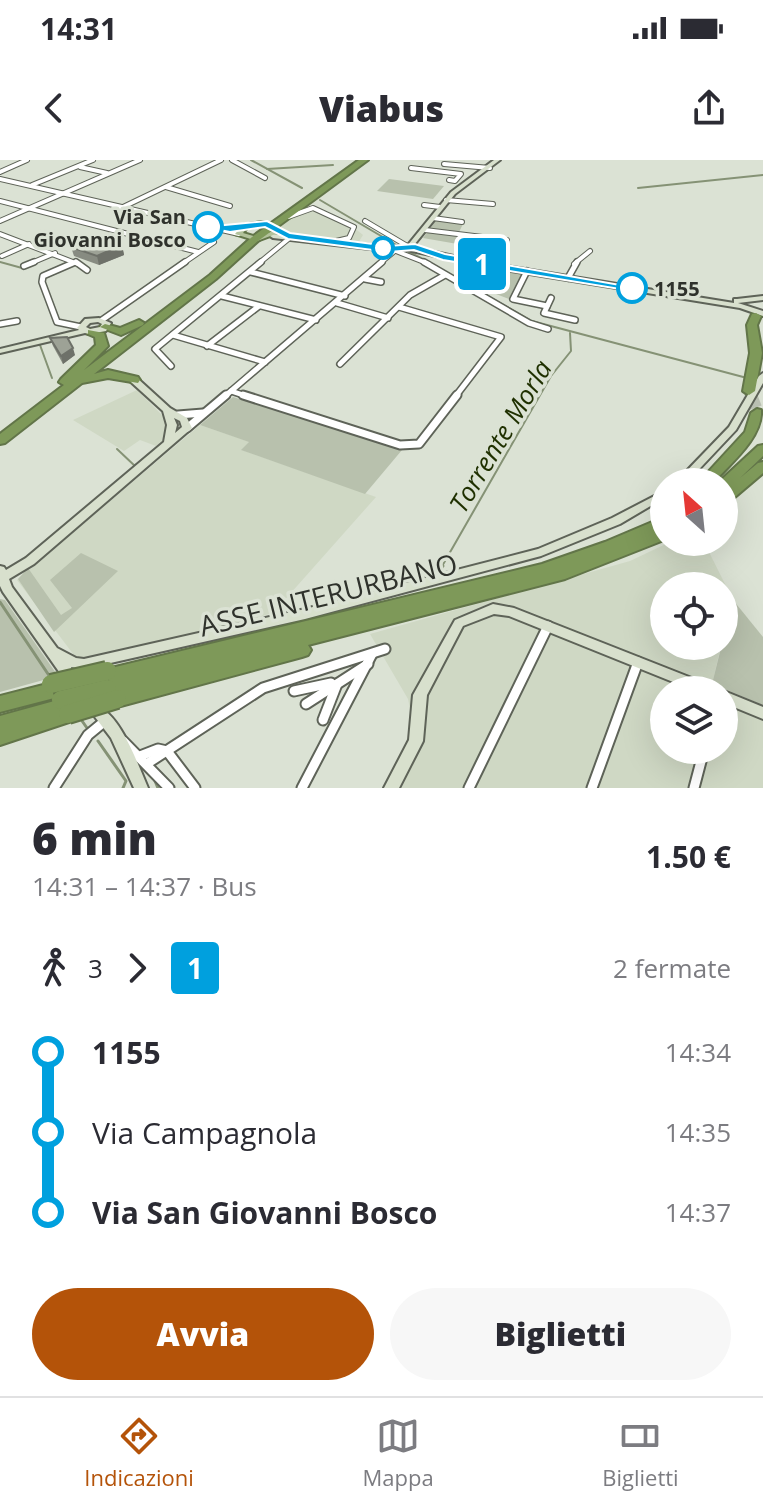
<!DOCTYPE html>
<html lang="it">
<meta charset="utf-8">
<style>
:root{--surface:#fff;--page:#f7f7f7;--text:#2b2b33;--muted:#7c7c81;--line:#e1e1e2;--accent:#b45309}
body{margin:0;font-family:"Open Sans",sans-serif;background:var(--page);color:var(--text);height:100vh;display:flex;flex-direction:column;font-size:30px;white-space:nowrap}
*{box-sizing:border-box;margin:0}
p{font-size:26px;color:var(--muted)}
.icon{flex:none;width:44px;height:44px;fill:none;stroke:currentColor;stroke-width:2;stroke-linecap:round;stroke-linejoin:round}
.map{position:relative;height:628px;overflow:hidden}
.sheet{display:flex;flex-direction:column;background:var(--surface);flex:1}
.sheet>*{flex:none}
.badge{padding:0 16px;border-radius:6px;font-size:28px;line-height:52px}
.needle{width:52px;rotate:333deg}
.buttons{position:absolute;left:650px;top:308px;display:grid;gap:16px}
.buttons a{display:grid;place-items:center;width:88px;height:88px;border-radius:50%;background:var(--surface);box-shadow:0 8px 32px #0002;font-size:40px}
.map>.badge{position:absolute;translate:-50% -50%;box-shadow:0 0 0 4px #fff}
.legs{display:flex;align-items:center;gap:12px;height:88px;padding:0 32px;font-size:26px}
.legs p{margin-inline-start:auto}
.overview{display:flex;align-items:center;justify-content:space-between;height:136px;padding:0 32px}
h1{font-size:44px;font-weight:800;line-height:60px}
.action{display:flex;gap:16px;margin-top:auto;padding:16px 32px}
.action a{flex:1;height:92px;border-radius:48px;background:var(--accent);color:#fff;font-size:32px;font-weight:800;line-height:92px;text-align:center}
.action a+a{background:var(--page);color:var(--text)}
ul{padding:0 32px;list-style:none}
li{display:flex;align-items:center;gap:28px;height:80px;font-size:30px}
li i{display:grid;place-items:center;width:12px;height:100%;margin:0 10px;background:currentColor}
li i::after{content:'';width:20px;height:20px;margin:-10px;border:6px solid;border-radius:50%;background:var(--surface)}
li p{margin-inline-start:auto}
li:first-child i{background:linear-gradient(#0000 50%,currentColor 0)}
li:last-child i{background:linear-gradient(currentColor 50%,#0000 0)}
.status{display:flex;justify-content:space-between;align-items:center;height:56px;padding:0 40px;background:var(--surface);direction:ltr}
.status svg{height:22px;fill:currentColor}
header{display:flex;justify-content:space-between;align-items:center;height:104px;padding:0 32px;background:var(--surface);font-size:36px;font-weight:800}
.menu{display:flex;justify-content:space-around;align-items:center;height:112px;border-top:2px solid var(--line);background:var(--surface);font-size:22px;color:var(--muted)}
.menu a{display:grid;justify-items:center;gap:4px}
.menu .selected{color:var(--accent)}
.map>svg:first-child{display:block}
.built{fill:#cfd8c4;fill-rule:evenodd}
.green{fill:#b8c1ad}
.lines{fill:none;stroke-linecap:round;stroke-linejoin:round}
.stream-far1{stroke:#859275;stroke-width:2}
.stream{stroke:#859275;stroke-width:3}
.highway-tunnel-far1{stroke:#b9bfb2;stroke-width:11;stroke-dasharray:11 5;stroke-linecap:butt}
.highway-tunnel{stroke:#b9bfb2;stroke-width:14;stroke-dasharray:14 7;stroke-linecap:butt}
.street-far3-casing{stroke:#5e6358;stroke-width:6}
.street-far2-casing{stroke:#5e6358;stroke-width:8}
.street-far1-casing{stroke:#5e6358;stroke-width:11}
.street-casing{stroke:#5e6358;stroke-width:13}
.secondary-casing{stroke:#5e6358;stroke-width:4}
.primary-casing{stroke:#627549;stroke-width:4}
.highway-casing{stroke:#627549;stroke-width:4}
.street-far3{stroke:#fff;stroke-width:4}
.street-far2{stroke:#fff;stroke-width:5}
.street-far1{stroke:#fff;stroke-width:7}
.street{stroke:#fff;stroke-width:9}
.secondary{fill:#d8e0cd;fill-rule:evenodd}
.primary{fill:#b2c29b;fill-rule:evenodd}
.highway{fill:#7e9959;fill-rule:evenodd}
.highway-bridge-casing{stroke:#627549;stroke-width:22;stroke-linecap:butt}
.highway-bridge{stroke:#7e9959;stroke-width:18}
.wall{fill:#878b81}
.shaded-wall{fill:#6e7169}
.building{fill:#9da296;stroke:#6e7169;stroke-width:2}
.line-1{fill:#00a0de;stroke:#fff;stroke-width:2}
.stop-1-dot{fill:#fff;stroke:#00a0de;stroke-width:4}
.labels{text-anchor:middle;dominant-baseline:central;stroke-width:7;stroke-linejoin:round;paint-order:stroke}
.far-stop-label{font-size:20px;font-weight:bold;fill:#2f322c;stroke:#dbe2d4;text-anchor:end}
.water-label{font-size:26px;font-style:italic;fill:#1f3000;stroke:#dbe2d4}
.near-street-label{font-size:28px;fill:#2f322c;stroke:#dbe2d4}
</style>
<div class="status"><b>14:31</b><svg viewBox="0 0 49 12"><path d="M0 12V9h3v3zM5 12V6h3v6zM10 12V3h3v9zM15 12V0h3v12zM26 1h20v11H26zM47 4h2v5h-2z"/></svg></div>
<header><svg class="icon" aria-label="back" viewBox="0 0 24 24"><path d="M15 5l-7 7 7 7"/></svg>Viabus<svg class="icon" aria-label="share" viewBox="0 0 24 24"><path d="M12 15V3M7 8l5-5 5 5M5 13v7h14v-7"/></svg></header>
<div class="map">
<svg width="763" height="628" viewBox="0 0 763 628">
<rect width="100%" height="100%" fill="#dbe2d4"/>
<g class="built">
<polygon points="312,49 322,50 347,62 363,75 358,83 285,73 277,65"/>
<polygon points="137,230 168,261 167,277 156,286 140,280 124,291 73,260"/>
<polygon points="200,265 250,282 242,290 376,337 274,452 241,464 80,503 17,420"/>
<path d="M 670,382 L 704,382 L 733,440 L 724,475 L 724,426 L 664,426 L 664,486 L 721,486 L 712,524 L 763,545 L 763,628 L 384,628 L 414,568 L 408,539 L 370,474 L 630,401 ZM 664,530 L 724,530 L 724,590 L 664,590 Z"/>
</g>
<g class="green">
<polygon points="389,19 444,26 433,39 377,31"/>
<polygon points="437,59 463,64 458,74 505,80 496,103 466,98 469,86 423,78"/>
<polygon points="504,108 524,111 509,139 475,126"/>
<polygon points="233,237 402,290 365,334 241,290 249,282 200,265"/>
<polygon points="81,393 118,411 54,472 18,419 28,408 61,455 72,448 50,420"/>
<polygon points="0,439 5,440 58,516 0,532"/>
<polygon points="733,440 763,477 763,545 712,524"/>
</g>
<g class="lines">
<g class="stream-far1">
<polyline points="251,0 302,28"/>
<polyline points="267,9 333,5"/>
<polyline points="638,28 763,15"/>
<polyline points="320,40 398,86"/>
<polyline points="403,89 423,99"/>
<polyline points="0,102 22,108"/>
<polyline points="463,122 532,161 747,218"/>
<polyline points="40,185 52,218"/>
<polyline points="117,289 136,307"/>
<polyline points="441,408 551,216 571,191 570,173"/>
</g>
<g class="stream">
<polyline points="438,414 443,406"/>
<polyline points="0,442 50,517"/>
<polyline points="80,558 87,568"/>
<polyline points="98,581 126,621 123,628"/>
<polyline points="155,621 158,628"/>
</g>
<polyline class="highway-tunnel-far1" points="749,231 751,237"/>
<polyline class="highway-tunnel" points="750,235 757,253"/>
<defs>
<g id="street-far3">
<polyline points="232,0 265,18"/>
<polyline points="444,4 490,8"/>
<polyline points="80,7 107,13"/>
<polyline points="411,8 461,14 455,21 449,20"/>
<polyline points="0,12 27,0"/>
<polyline points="0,19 239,74"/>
<polyline points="32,25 93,0"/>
<polyline points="166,27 230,46"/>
<polyline points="446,40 493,44"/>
<polyline points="0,41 198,92"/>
<polyline points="424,45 440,47"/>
<polyline points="121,48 221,0"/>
<polyline points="288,57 313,48 354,67 349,78 332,82"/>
<polyline points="433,58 462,62"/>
<polyline points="0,61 140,0"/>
<polyline points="365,61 409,87"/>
<polyline points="425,70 507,80 497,104"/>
<polyline points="0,74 78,104"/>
<polyline points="396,91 429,104"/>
<polyline points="2,96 29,84"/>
<polyline points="29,104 55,93"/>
<polyline points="182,104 214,82"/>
<polyline points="258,104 292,76"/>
<polyline points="379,104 397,89"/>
<polyline points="574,104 590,91"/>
</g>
<g id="street-far2">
<polyline points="76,102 87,110"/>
<polyline points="424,102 529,163 548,169"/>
<polyline points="73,103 43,116 42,122 57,162 81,167"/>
<polyline points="24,106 34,102"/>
<polyline points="496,106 498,102"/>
<polyline points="527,111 513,139 547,146"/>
<polyline points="251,112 345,136"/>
<polyline points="568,118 577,102"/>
<polyline points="365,119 381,122"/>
<polyline points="222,136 316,160"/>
<polyline points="551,138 544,153 575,160"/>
<polyline points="337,143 388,158"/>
<polyline points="399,147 501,177 455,237"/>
<polyline points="102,160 185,102"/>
<polyline points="0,164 17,161"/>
<polyline points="173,175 265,202"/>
<polyline points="207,186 259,146"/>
<polyline points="340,204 410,135 445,115"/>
<polyline points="171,206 155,189 261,102"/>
<polyline points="231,231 249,237"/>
<polyline points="224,237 382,102"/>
</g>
<g id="street-far1">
<polyline points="243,235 400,285 419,284 457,235"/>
<polyline points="178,255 203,253"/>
<polyline points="187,268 226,235"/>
</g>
<g id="street">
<polyline points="294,531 331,523"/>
<polyline points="306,544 368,504"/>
<polyline points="323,560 337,524"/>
<polyline points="123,581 169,628"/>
<polyline points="140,596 158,589 167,591 195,628"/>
<polyline points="148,603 263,528 385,489"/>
<polyline points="54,628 88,575 105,561"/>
<polyline points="302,628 372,494"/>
<polyline points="469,628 548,466"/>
<polyline points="592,628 638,502"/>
<polyline points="694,628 704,590"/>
</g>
<g id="secondary">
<polygon points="494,0 500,0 455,34 414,85 417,86 417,88 481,102 734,143 734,139 737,139 763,136 763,140 738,143 763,151 763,156 740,148 481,106 407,90 388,91 273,78 270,76 273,74 388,87 407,86 451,32"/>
<path d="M 99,158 L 111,163 L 106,171 L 89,174 L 85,173 L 0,193 L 0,189 L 79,170 L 77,168 L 85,159 ZM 98,162 L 102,164 L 100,167 L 90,169 L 86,167 L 90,163 Z"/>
<polygon points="763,213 763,223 736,270 687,322 676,322 729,267 759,216"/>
<path d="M 134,217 L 137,218 L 170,248 L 187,258 L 192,268 L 34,404 L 9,419 L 12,427 L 57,488 L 76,498 L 84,499 L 305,449 L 538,389 L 612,358 L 664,331 L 664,338 L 620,364 L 541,396 L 305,459 L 84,509 L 71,507 L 73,512 L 72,516 L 67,517 L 62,516 L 3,432 L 0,426 L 0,406 L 4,407 L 6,410 L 26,398 L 164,282 L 167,265 L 163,251 L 131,222 L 130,220 L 131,218 ZM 174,258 L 180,261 L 182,267 L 175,273 L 177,265 Z"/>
<polygon points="493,444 514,448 712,526 714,530 693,530 509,456 494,454 463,466 427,535 423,581 421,585 399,628 384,628 409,580 413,535 455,460"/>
<polygon points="724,531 763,547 763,559 724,543"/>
<path d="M 99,547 C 122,558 138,605 148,628 L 134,628 L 111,578 L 92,553 L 94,549 Z"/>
</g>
<path id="primary" d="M 261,62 L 276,65 L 281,72 L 257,81 L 235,74 L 243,65 ZM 261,66 L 271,68 L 273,71 L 257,77 L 243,73 L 247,68 Z"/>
<g id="highway">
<polygon points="359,0 368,0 258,81 216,119 94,214 108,210 138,217 140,220 138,223 108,218 82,223 5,283 0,284 0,274 64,225 59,222 61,219 96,185 95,177 88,174 88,170 104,173 108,186 84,210 210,115 252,77"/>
<polygon points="756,153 761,156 757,165 762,193 755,231 749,235 743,231 750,193 747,165 752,154"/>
<polygon points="139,160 144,163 143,165 121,175 100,167 105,164 120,168"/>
<path d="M 757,249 L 761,250 C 763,277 731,303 714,322 L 699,322 L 745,272 L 751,253 Z"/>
<polygon points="763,285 763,296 740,318 758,303 763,302 763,313 729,342 724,344 724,331 727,329 724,330 724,322 719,322 758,286"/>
<polygon points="664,357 664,368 660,370 664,369 664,380 565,419 308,485 311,490 308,495 302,497 117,547 110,545 109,536 100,535 98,529 102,523 98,517 101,512 107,509 542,404 605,382"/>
<polygon points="55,522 62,524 64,530 62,536 0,552 0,536"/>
<polygon points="58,540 65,542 67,546 75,548 78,554 75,560 0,585 0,556"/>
</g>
</defs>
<use href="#street-far3" class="street-far3-casing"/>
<use href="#street-far2" class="street-far2-casing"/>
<use href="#street-far1" class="street-far1-casing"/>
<use href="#street" class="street-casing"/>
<use href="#secondary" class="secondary-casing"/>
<use href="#primary" class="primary-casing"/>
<use href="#highway" class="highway-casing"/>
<use href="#street-far3" class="street-far3"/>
<use href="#street-far2" class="street-far2"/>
<use href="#street-far1" class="street-far1"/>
<use href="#street" class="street"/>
<use href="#secondary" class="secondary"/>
<use href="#primary" class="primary"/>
<use href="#highway" class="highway"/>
<defs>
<g id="highway-bridge">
<polyline points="51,524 107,511"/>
<polyline points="61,540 107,529"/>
<polyline points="68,554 117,539"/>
</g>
</defs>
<use href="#highway-bridge" class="highway-bridge-casing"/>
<use href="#highway-bridge" class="highway-bridge"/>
</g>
<g class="wall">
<polygon points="122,85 124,95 99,105 74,96 71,87"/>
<polygon points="50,178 75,195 63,204 53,186"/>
</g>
<g class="shaded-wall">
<polygon points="122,85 124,95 99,105 97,96"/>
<polygon points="73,188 75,195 63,204 61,196"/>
</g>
<g class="building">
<polygon points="108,74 122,85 97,96 71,87"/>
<polygon points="67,177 73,188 61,196 50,178"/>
</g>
<polygon class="line-1" points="267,61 290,73 388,86 415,84 445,94 637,128 632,131 443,100 414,90 388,92 288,79 265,67 230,72 204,67"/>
<g class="stop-1-dot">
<circle cx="208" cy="67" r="14"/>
<circle cx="383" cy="88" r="10"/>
<circle cx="632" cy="128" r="14"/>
</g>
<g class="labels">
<g class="far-stop-label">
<text x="186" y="56">Via San<tspan x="186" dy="23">Giovanni Bosco</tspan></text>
<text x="654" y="128" text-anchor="start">1155</text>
</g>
<g class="water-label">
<text transform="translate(500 276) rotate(-59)">Torrente Morla</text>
</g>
<g class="near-street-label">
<text transform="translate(328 434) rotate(-14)">ASSE INTERURBANO</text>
</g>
</g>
</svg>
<div class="buttons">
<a><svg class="needle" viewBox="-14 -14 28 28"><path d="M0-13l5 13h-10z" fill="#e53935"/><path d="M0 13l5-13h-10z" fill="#7c7c81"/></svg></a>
<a><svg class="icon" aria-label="locate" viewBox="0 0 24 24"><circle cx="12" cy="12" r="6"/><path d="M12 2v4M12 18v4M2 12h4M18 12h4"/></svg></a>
<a><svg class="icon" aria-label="layers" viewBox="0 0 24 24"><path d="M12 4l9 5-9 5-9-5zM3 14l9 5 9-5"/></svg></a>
</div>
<b class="badge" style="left:482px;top:104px;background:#00a0de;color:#fff">1</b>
</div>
<section class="sheet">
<div class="overview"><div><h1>6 min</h1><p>14:31 – 14:37 · Bus</p></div><b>1.50 €</b></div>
<div class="legs"><svg class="icon" aria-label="walk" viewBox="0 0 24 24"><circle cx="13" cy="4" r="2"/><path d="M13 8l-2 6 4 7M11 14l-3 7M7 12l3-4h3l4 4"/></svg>3<svg class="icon" aria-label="forward" viewBox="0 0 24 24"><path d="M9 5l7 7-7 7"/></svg><b class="badge" style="background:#00a0de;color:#fff">1</b><p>2 fermate</p></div>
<ul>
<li><i style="color:#00a0de"></i><b>1155</b><p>14:34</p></li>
<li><i style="color:#00a0de"></i><span>Via Campagnola</span><p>14:35</p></li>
<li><i style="color:#00a0de"></i><b>Via San Giovanni Bosco</b><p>14:37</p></li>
</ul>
<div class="action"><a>Avvia</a><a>Biglietti</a></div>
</section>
<nav class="menu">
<a class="selected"><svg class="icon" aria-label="directions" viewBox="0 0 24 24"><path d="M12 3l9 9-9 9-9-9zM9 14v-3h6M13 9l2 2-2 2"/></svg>Indicazioni</a>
<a><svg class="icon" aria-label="map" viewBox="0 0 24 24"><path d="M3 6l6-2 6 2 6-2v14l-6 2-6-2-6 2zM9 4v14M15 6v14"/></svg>Mappa</a>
<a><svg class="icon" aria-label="tickets" viewBox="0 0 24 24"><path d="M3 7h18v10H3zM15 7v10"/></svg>Biglietti</a>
</nav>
